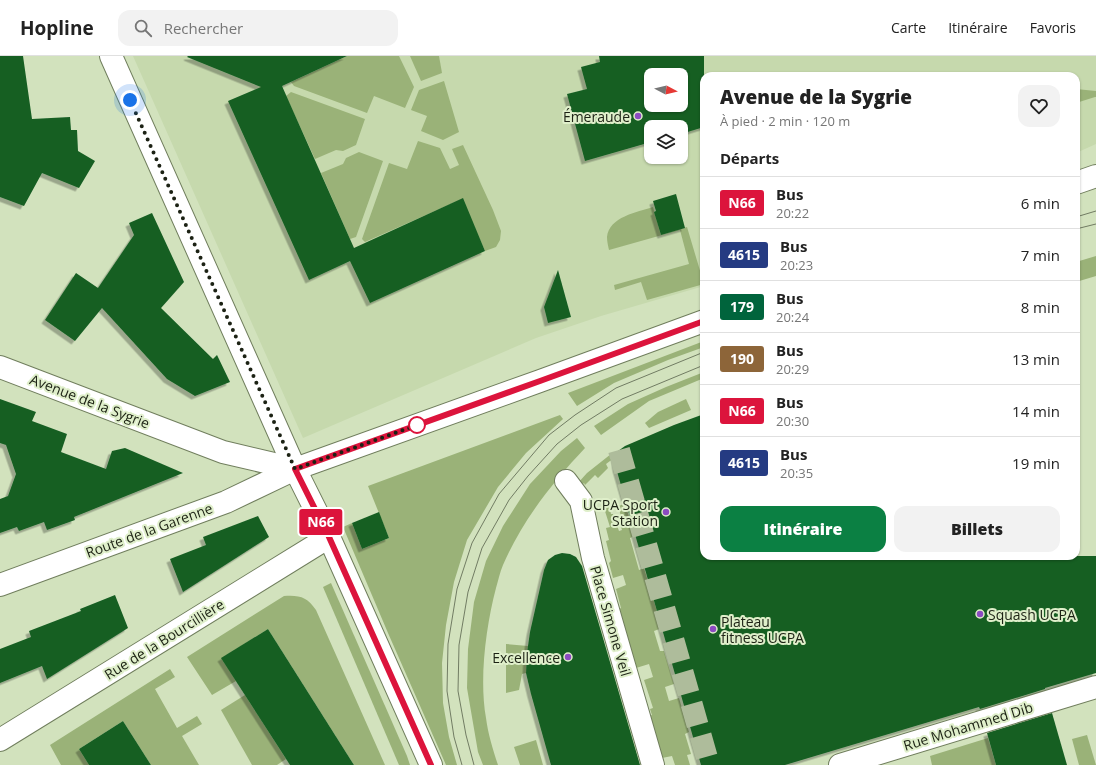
<!DOCTYPE html>
<html lang="fr">
<meta charset="utf-8">
<style>
:root{--surface:#fff;--page:#f2f2f2;--text:#222;--muted:#767676;--line:#e0e0e0;--accent:#0b8043}
body{margin:0;font-family:"Open Sans",sans-serif;background:var(--page);color:var(--text);height:100vh;display:flex;flex-direction:column;font-size:15px;white-space:nowrap}
*{box-sizing:border-box;margin:0}
p{font-size:13px;color:var(--muted)}
.icon{flex:none;width:22px;height:22px;fill:none;stroke:currentColor;stroke-width:2;stroke-linecap:round;stroke-linejoin:round}
.map{position:relative;flex:1;overflow:hidden}
.drawer{position:absolute;left:700px;top:16px;width:380px;height:488px;display:flex;flex-direction:column;background:var(--surface);border-radius:12px;box-shadow:0 1px 3px #0004}
.drawer>*{flex:none}
.badge{padding:0 8px;border-radius:3px;font-size:14px;line-height:26px}
.needle{width:26px;rotate:97deg}
.tools{position:absolute;left:644px;top:12px;display:grid;gap:8px}
.tools a{display:grid;place-items:center;width:44px;height:44px;border-radius:8px;background:var(--surface);box-shadow:0 1px 3px #0004;font-size:20px}
.you{position:absolute;width:20px;height:20px;margin:-10px;border:3px solid #fff;border-radius:50%;background:#1a73e8;box-shadow:0 0 0 6px #1a73e833}
.map>.badge{position:absolute;translate:-50% -50%;box-shadow:0 0 0 2px #fff}
h2{padding:0 20px;font-size:15px;line-height:36px}
.round{display:grid;place-items:center;flex:none;width:42px;height:42px;border-radius:12px;background:var(--page)}
.headline{display:flex;align-items:center;justify-content:space-between;height:68px;padding:0 20px}
h1{font-size:19px;font-weight:800;line-height:30px}
.action{display:flex;gap:8px;margin-top:auto;padding:8px 20px}
.action a{flex:1;height:46px;border-radius:12px;background:var(--accent);color:#fff;font-size:16px;font-weight:800;line-height:46px;text-align:center}
.action a+a{background:var(--page);color:var(--text)}
ul{padding:0;list-style:none}
li{display:flex;align-items:center;gap:12px;height:52px;padding:0 20px;border-top:1px solid var(--line)}
li div{flex:1}
li b{display:block;font-size:15px}
li em{font-style:normal}
li .badge{min-width:44px;font-weight:700;text-align:center}
header{display:flex;align-items:center;gap:24px;box-sizing:border-box;height:56px;padding:0 20px;background:var(--surface);border-bottom:1px solid var(--line)}
header strong{font-size:19px}
nav{display:flex;gap:22px;margin-inline-start:auto;font-size:14px}
.search{width:280px;height:36px;background:var(--page);display:flex;align-items:center;gap:10px;box-sizing:border-box;padding:0 14px;border-radius:12px;color:var(--muted);font-size:15px}
.map>svg:first-child{display:block}
.built{fill:#c6d9ad;fill-rule:evenodd}
.green{fill:#9ab278}
.building{fill:#165e24;fill-rule:evenodd;filter:url(#shadow)}
.lines{fill:none;stroke-linecap:round;stroke-linejoin:round}
.pedestrian-tunnel{stroke:#aebc9b;stroke-width:22;stroke-dasharray:22 11;stroke-linecap:butt}
.pedestrian-casing{stroke:#707e5d;stroke-width:24}
.minor-casing{stroke:#707e5d;stroke-width:24}
.tertiary-casing{stroke:#707e5d;stroke-width:24}
.secondary-casing{stroke:#707e5d;stroke-width:24}
.pedestrian{stroke:#fff;stroke-width:22}
.minor{stroke:#fff;stroke-width:22}
.tertiary{stroke:#fff;stroke-width:22}
.secondary{stroke:#fff;stroke-width:22}
.tram{stroke:#717c63;stroke-width:1}
.line-casing{stroke:#fff;stroke-width:9}
.line{stroke:#dc143c;stroke-width:6}
.walk{stroke:#1c2214;stroke-width:4;stroke-dasharray:0 7.2}
.poi-dot{fill:#8b4bc0;stroke:#dfefca;stroke-width:1.5}
.stop-dot{fill:#fff;stroke:#dc143c;stroke-width:2}
.labels{text-anchor:middle;dominant-baseline:central;stroke-width:4;stroke-linejoin:round;paint-order:stroke}
.poi-label{font-size:14px;fill:#1c2214;stroke:#dfefca;text-anchor:end}
.street-label{font-size:14px;fill:#1c2214;stroke:#dfefca}
</style>
<header>
<strong>Hopline</strong>
<div class="search"><svg class="icon" aria-label="search" viewBox="0 0 24 24"><circle cx="10" cy="10" r="6"/><path d="M15 15l6 6"/></svg>Rechercher</div>
<nav><a>Carte</a><a>Itinéraire</a><a>Favoris</a></nav>
</header>
<div class="map">
<svg width="1096" height="709" viewBox="0 0 1096 709">
<defs>
<filter id="shadow"><feDropShadow dx="-3.5" dy="3.5" stdDeviation="0" flood-color="#0004"/></filter>
</defs>
<rect width="100%" height="100%" fill="#d2e2bd"/>
<path class="built" d="M 133,0 L 1096,0 L 1096,88 L 1076,97 L 1076,20 L 704,20 L 704,230 L 601,260 L 536,282 L 303,382 ZM 651,19 L 681,19 L 681,49 L 651,49 ZM 651,71 L 681,71 L 681,101 L 651,101 Z"/>
<g class="green">
<polygon points="347,0 399,0 414,31 405,52 374,40 367,57 294,30 291,26"/>
<polygon points="410,0 439,0 442,17 421,25"/>
<polygon points="444,25 459,76 443,84 421,75 427,60 411,54 419,34"/>
<polygon points="1076,33 1096,35 1096,41 1095,41 1076,47"/>
<polygon points="291,36 365,63 356,89 343,95 336,94 315,103 286,40"/>
<polygon points="418,85 440,92 450,113 459,109 452,93 463,89 493,154 501,175 500,184 496,191 485,195 462,143 365,186 362,183 389,107 407,113"/>
<polygon points="359,96 383,105 356,181 350,183 321,117 343,108 346,102"/>
<path d="M 653,151 L 661,179 L 687,171 L 704,228 L 647,244 L 641,226 L 615,234 L 614,229 L 689,208 L 680,174 L 609,194 C 608,190 607,185 607,181 C 609,161 637,156 653,151 Z"/>
<polygon points="1096,200 1096,220 1076,226 1076,206"/>
<polygon points="704,285 704,291 668,304 614,327 577,350 568,337"/>
<polygon points="704,316 704,322 649,345 601,379 594,370 628,348 666,331"/>
<polygon points="686,343 691,354 649,372 645,367 658,356"/>
<polygon points="560,359 563,363 526,397 498,431 467,484 454,526 446,569 442,607 443,647 449,681 457,709 446,709 388,577 343,471 352,467 362,493 389,482 368,430"/>
<path d="M 577,382 L 585,392 C 552,427 522,465 503,509 C 500,516 498,525 496,532 C 486,570 479,623 486,662 C 488,678 493,694 498,709 L 483,709 L 478,696 L 467,632 L 468,593 L 474,546 L 486,505 L 503,470 L 530,428 L 561,395 Z"/>
<polygon points="611,398 614,402 606,408 608,412 598,422 595,419 585,429 584,427 581,430 578,427 587,417"/>
<polygon points="625,448 635,480 630,482 639,514 644,512 662,572 654,575 660,595 664,595 674,628 665,631 669,645 679,642 689,676 685,678 691,698 687,699 690,709 675,709 672,700 662,702 649,660 652,659 650,653 653,652 644,624 653,621 649,608 636,612 619,553 621,552 616,533 626,529 623,519 613,522 609,507 611,505 606,485 609,484 606,472 610,471 604,452 609,450 611,458 613,458 619,475 622,474 620,468 623,467 618,450"/>
<polygon points="331,527 407,700 410,709 399,709 323,531"/>
<path d="M 284,540 C 300,539 307,541 316,554 L 385,709 L 354,709 L 268,573 L 222,602 L 236,625 L 212,639 L 187,601 Z"/>
<polygon points="506,588 528,590 526,617 522,618 519,634 506,637"/>
<polygon points="170,613 175,621 155,633 177,672 197,660 202,668 182,680 199,709 151,709 123,665 79,693 89,709 61,709 50,689"/>
<polygon points="245,639 286,703 277,709 252,709 221,654"/>
<polygon points="1087,679 1096,709 1079,709 1072,683"/>
<polygon points="988,682 996,709 932,709 930,700"/>
<polygon points="536,684 543,709 520,709 514,691"/>
</g>
<g class="building">
<polygon points="0,0 23,0 32,63 70,61 71,74 77,74 78,95 95,105 79,132 42,117 24,150 0,141"/>
<polygon points="188,0 347,0 282,30 354,192 463,142 485,195 370,247 350,205 309,224 228,45 261,31 187,1"/>
<path d="M 599,0 L 704,0 L 704,71 L 681,78 L 681,71 L 651,71 L 651,86 L 585,105 L 567,38 L 587,33 L 581,11 L 600,6 ZM 651,19 L 681,19 L 681,49 L 651,49 Z"/>
<polygon points="676,138 685,172 661,179 654,156 656,155 653,145"/>
<polygon points="152,157 184,226 161,252 213,303 217,299 230,326 195,340 167,323 102,252 75,285 45,264 76,217 98,232 134,179 129,167"/>
<polygon points="558,214 571,261 548,267 544,251"/>
<polygon points="0,343 36,356 32,365 67,378 61,396 106,413 112,395 125,392 183,417 74,461 75,464 47,474 44,466 19,475 17,471 0,477 0,443 8,440 16,418 6,389 0,387"/>
<polygon points="704,358 704,500 1096,500 1096,617 1045,632 1045,633 980,653 979,651 785,709 701,709 616,412 614,398 625,390 674,369"/>
<polygon points="379,456 389,482 362,493 352,467"/>
<polygon points="258,460 269,481 183,536 170,503 206,489 203,481"/>
<polygon points="562,497 570,498 576,501 582,510 640,709 551,709 531,638 526,617 527,597 530,576 544,514 548,504 555,499"/>
<polygon points="115,539 128,572 47,623 42,610 0,627 0,593 31,581 29,575 81,555 80,553"/>
<polygon points="268,573 354,709 290,709 221,602"/>
<polygon points="1052,657 1067,709 996,709 987,677"/>
<polygon points="123,665 151,709 89,709 79,693"/>
</g>
<g class="lines">
<polyline class="pedestrian-tunnel" points="619,394 709,709"/>
<defs>
<g id="pedestrian">
<polyline points="566,425 581,445 593,502 653,709"/>
<polyline points="840,709 1096,631"/>
</g>
<g id="minor">
<polyline points="111,0 295,413"/>
<polyline points="0,311 223,396 295,413"/>
<polyline points="0,684 329,481"/>
</g>
<polyline id="tertiary" points="295,413 329,481 431,709"/>
<g id="secondary">
<polyline points="1076,127 1096,120"/>
<polyline points="0,529 226,446 295,413 540,325 704,265"/>
</g>
</defs>
<use href="#pedestrian" class="pedestrian-casing"/>
<use href="#minor" class="minor-casing"/>
<use href="#tertiary" class="tertiary-casing"/>
<use href="#secondary" class="secondary-casing"/>
<use href="#pedestrian" class="pedestrian"/>
<use href="#minor" class="minor"/>
<use href="#tertiary" class="tertiary"/>
<use href="#secondary" class="secondary"/>
<g class="tram">
<polyline points="1076,161 1096,155"/>
<polyline points="1076,173 1096,168"/>
<polyline points="462,709 454,681 447,635 448,588 457,533 472,487 499,438 549,379 575,359 616,332 704,296"/>
<polyline points="474,709 466,679 458,635 459,589 468,536 482,492 509,444 528,420 557,388 581,369 622,343 704,309"/>
</g>
</g>
<g class="lines">
<defs>
<polyline id="line" points="431,709 329,481 295,413 540,325 704,265"/>
</defs>
<use href="#line" class="line-casing"/>
<use href="#line" class="line"/>
<polyline class="walk" points="130,44 295,413 420,368 417,369"/>
</g>
<g class="poi-dot">
<circle cx="638" cy="60" r="4"/>
<circle cx="666" cy="456" r="4"/>
<circle cx="980" cy="558" r="4"/>
<circle cx="713" cy="573" r="4"/>
<circle cx="568" cy="601" r="4"/>
</g>
<circle class="stop-dot" cx="417" cy="369" r="8"/>
<g class="labels">
<g class="poi-label">
<text x="630" y="60">Émeraude</text>
<text x="658" y="448">UCPA Sport<tspan x="658" dy="16">Station</tspan></text>
<text x="988" y="558" text-anchor="start">Squash UCPA</text>
<text x="721" y="565" text-anchor="start">Plateau<tspan x="721" dy="16">fitness UCPA</tspan></text>
<text x="560" y="601">Excellence</text>
</g>
<g class="street-label">
<text transform="translate(90 345) rotate(21)">Avenue de la Sygrie</text>
<text transform="translate(149 474) rotate(-20)">Route de la Garenne</text>
<text transform="translate(611 565) rotate(74)">Place Simone Veil</text>
<text transform="translate(164 583) rotate(-32)">Rue de la Bourcillière</text>
<text transform="translate(968 670) rotate(-17)">Rue Mohammed Dib</text>
</g>
</g>
</svg>
<div class="tools">
<a><svg class="needle" viewBox="-14 -14 28 28"><path d="M0-13l5 13h-10z" fill="#e53935"/><path d="M0 13l5-13h-10z" fill="#767676"/></svg></a>
<a><svg class="icon" aria-label="layers" viewBox="0 0 24 24"><path d="M12 4l9 5-9 5-9-5zM3 14l9 5 9-5"/></svg></a>
</div>
<div class="you" style="left:130px;top:44px"></div>
<b class="badge" style="left:321px;top:466px;background:#dc143c;color:#fff">N66</b>
<section class="drawer">
<div class="headline"><div><h1>Avenue de la Sygrie</h1><p>À pied · 2 min · 120 m</p></div><a class="round"><svg class="icon" aria-label="heart" viewBox="0 0 24 24"><path d="M12 20l-8-8c-3-5 5-10 8-4 3-6 11-1 8 4z"/></svg></a></div>
<h2>Départs</h2>
<ul>
<li><span class="badge" style="background:#dc143c;color:#fff">N66</span><div><b>Bus</b><p>20:22</p></div><em>6 min</em></li>
<li><span class="badge" style="background:#253b82;color:#fff">4615</span><div><b>Bus</b><p>20:23</p></div><em>7 min</em></li>
<li><span class="badge" style="background:#00643c;color:#fff">179</span><div><b>Bus</b><p>20:24</p></div><em>8 min</em></li>
<li><span class="badge" style="background:#8d6539;color:#fff">190</span><div><b>Bus</b><p>20:29</p></div><em>13 min</em></li>
<li><span class="badge" style="background:#dc143c;color:#fff">N66</span><div><b>Bus</b><p>20:30</p></div><em>14 min</em></li>
<li><span class="badge" style="background:#253b82;color:#fff">4615</span><div><b>Bus</b><p>20:35</p></div><em>19 min</em></li>
</ul>
<div class="action"><a>Itinéraire</a><a>Billets</a></div>
</section>
</div>
